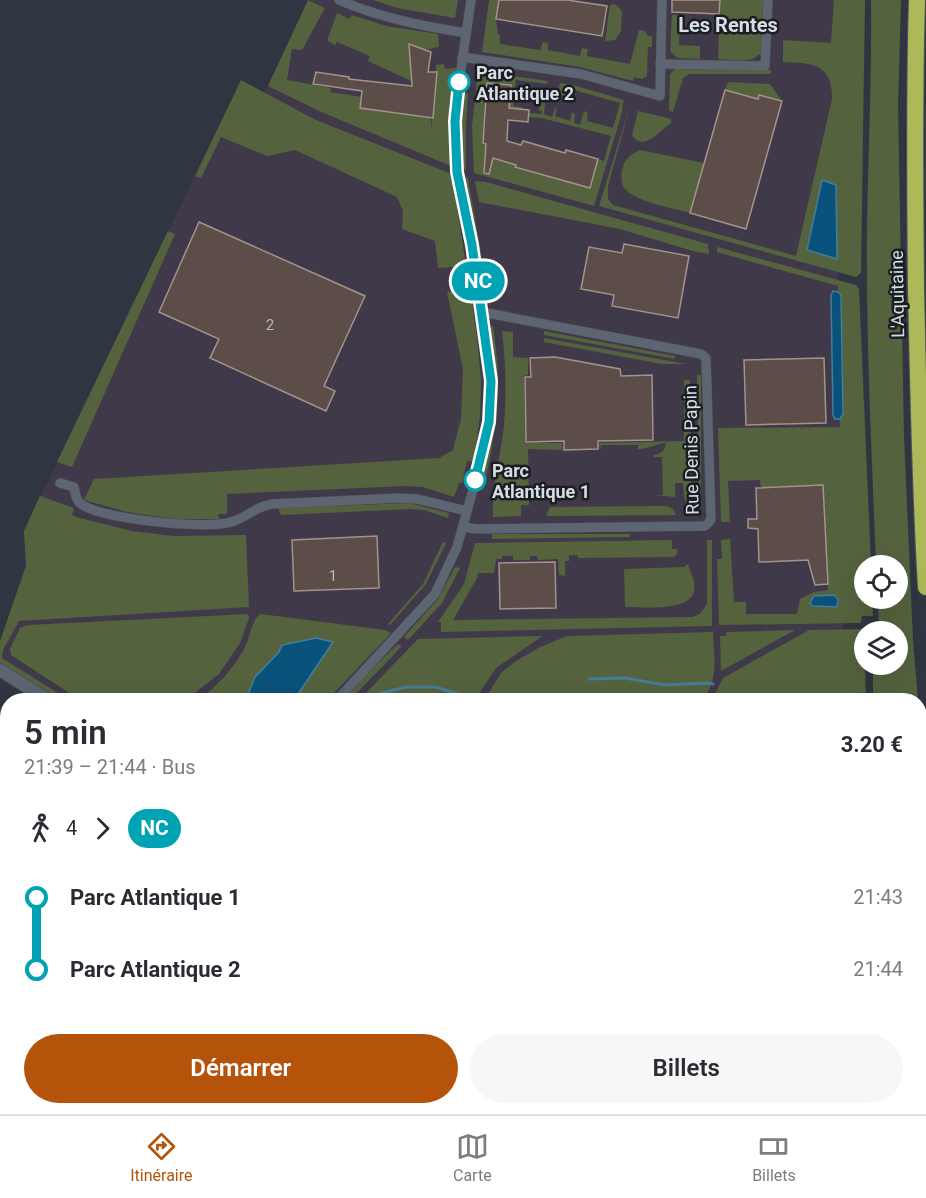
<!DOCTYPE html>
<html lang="fr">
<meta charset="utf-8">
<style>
:root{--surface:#fff;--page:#f7f7f7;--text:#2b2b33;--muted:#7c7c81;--line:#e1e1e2;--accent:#b45309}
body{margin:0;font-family:Roboto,sans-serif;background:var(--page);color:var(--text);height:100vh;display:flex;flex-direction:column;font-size:22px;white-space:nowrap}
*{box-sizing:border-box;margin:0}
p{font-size:20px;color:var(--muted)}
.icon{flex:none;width:33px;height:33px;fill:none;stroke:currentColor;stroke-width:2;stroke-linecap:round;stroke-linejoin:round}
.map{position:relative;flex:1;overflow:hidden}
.details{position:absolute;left:0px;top:693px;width:927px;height:422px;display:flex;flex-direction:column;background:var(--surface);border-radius:24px 24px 0 0;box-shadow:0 6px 24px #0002}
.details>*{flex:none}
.badge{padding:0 12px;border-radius:20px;font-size:21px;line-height:39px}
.buttons{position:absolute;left:854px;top:555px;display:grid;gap:12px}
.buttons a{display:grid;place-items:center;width:54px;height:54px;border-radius:50%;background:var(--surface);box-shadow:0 6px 24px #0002;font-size:30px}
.map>.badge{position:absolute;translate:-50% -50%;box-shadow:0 0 0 3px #fff}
.legs{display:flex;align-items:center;gap:9px;height:66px;padding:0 24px;font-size:20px}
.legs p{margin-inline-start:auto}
.headline{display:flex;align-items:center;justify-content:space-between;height:102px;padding:0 24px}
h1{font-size:33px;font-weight:600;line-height:45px}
.action{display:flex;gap:12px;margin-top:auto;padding:12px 24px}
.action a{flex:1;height:69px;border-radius:36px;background:var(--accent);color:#fff;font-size:24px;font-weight:600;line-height:69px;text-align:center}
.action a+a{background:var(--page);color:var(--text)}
ul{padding:0 24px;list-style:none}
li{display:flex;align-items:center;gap:21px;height:72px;font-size:22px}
li i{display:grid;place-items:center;width:9px;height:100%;margin:0 8px;background:currentColor}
li i::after{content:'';width:15px;height:15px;margin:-8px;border:4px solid;border-radius:50%;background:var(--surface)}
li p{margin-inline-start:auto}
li:first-child i{background:linear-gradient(#0000 50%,currentColor 0)}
li:last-child i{background:linear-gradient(currentColor 50%,#0000 0)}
.tab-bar{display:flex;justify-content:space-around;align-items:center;height:84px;border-top:2px solid var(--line);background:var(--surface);font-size:16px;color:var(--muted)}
.tab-bar a{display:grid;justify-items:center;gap:3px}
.tab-bar .active{color:var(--accent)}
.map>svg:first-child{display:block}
.commercial{fill:#3f3a4b}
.industrial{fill:#40394a}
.green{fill:#54633e}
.water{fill:#09527b;stroke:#477c9a;stroke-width:1.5}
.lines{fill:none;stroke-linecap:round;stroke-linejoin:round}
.stream{stroke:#477c9a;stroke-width:3}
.building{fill:#5c4d48;stroke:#a4928d;stroke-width:1.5}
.minor-casing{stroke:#4d535d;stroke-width:10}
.tertiary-casing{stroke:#4d535d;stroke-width:14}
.motorway-casing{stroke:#4d535d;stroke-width:18}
.minor{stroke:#5d6572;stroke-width:9}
.tertiary{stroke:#5d6572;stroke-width:12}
.motorway{stroke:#adb858;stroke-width:16}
.line-1-casing{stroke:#fff;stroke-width:14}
.line-1{stroke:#00a3b4;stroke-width:9}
.stop-1-dot{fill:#fff;stroke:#00a3b4;stroke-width:3}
.labels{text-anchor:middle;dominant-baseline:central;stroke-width:5;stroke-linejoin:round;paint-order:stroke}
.number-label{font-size:15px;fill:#b9b9bd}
.stop-label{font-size:18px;font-weight:bold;fill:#d8dde4;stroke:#1a1d22;text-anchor:start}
.street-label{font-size:18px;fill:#d8dde4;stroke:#1a1d22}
.neighbourhood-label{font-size:20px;font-weight:bold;fill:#d8dde4;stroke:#1a1d22}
</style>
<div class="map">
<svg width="926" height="1114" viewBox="0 0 926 1114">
<rect width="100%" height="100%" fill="#2f3641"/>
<g class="commercial">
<polygon points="7,1068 8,1107 501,1107 501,1109 514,1112 514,1114 0,1114 0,1092"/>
<polygon points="564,1107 637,1107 642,1114 563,1114"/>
</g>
<polygon class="industrial" points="309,0 834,0 844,700 64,700 0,659 0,641 26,566 24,531 241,80 264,93"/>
<g class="green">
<polygon points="308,0 325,8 302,50 292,49 287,80 331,88 330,92 362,97 361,108 431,118 431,133 436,65 444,64 445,69 456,68 449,106 451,166 319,111 268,86"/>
<polygon points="373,0 458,0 455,18 397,8"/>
<polygon points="489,0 499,0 496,19 498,34 500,35 500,44 540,50 543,42 548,43 548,50 580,56 582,48 588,49 587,56 630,64 639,30 645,31 648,36 652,36 652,47 648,47 647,76 642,79 634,77 633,81 580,67 482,52"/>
<path d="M 720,0 L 765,0 L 762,51 C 753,65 733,60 718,59 Z"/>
<path d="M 834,0 L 865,0 L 861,273 L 856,277 L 599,206 L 631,102 L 608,186 L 608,199 L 613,205 L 796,256 L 832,99 C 833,63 811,63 783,62 L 783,40 L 831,43 Z"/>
<path d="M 871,0 L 901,0 L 898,105 L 904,437 L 913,641 L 918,700 L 873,700 L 873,665 L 897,664 L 897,632 L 879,631 L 878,599 L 897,598 L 897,566 L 876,565 C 872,455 866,344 867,233 C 868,155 872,78 871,0 Z"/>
<polygon points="615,4 622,11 621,31 615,40 605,41 610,5"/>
<polygon points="337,13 349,19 352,15 386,26 438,34 439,47 424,50 409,44 411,81 368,61 370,56 337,42 335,45 328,41 328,38"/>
<polygon points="672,15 680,15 679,45 700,46 700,59 677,58 670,51"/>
<polygon points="676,68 771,70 771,74 689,74 683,78 673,112 669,111 670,74"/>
<polygon points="478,71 548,81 547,84 516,80 513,106 522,107 522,113 509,112 511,85 487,83 483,143 486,144 486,156 516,165 516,167 590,188 598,159 604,161 611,136 542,118 529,117 529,113 541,114 542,111 539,111 540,102 545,102 544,114 552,117 555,108 557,109 555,116 570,121 572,112 575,115 574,123 580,125 584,111 588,113 587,121 613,128 620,103 571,89 569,97 561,95 559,87 560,83 573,85 624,100 622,108 623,109 594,206 474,173 472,126"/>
<polygon points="241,80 316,120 449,173 453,181 466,266 438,268 435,241 402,229 403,211 397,197 295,150 267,156 221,137 201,178 195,176"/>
<polygon points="728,82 770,84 782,101 760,95 758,99 725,90"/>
<polygon points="462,92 468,93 466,125 466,170 462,168 459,137"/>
<path d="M 638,111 L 671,119 L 671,123 C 659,131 644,153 632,135 Z"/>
<path d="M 640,150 L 704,163 L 690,213 C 673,208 635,202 624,188 C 621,183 621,175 622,170 C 624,159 631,154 640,150 Z"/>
<polygon points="463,176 468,178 489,300 483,296"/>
<polygon points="475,181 486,182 708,244 709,254 696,252 620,229 479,202"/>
<polygon points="168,231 175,234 72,467 57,462"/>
<polygon points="717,247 856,285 859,289 871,565 864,566 864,598 872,599 873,616 862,616 861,623 719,625 717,559 722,559 721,540 730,539 734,602 746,602 746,614 797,614 800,599 814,592 828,590 823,485 761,488 760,480 728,481 730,522 721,522 718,428 840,427 838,286 717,252"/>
<polygon points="459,290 472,302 477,337 481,379 480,415 474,462 467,461 462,483 459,483 454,497 423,487 405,486 227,494 227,514 218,514 219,519 174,519 127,512 84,500 94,479 439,458 453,450 461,418 463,369 447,292"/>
<path d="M 493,325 C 495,342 498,360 498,377 C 499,415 492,452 483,490 L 479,488 L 486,459 L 493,412 L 489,330 Z"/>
<path d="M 502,331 L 513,332 L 513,357 L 528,358 L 528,375 L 524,376 L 525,443 L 562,443 L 562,450 L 528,449 L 529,505 L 521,505 L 521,516 L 493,517 C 492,487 499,463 503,434 C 507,399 506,366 502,331 Z"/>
<polygon points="544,331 675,356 675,359 544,335"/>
<polygon points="544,338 686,364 662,364 544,342"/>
<polygon points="697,375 701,375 701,508 699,508"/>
<path d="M 684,380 L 690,380 L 692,508 L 688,507 L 684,497 L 683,483 L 675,483 L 675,497 L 654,495 L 663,495 L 662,457 L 654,457 L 654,455 C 661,454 665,451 666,443 C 656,444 649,449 638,449 L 638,445 L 601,445 L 600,450 L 599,443 L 684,441 Z"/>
<polygon points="40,496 74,508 72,515 76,517 132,531 173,536 246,535 249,607 19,621 3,650 2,658 69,700 59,700 0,663 0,641 26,566 24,531"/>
<polygon points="409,503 449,513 448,518 424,510 411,509 281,515 278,508"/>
<path d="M 659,506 C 668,506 673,506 676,515 L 546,516 L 550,507 Z"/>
<polygon points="492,534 630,534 630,537 492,539"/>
<polygon points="672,540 672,549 677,549 677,554 674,557 578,558 577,555 569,555 569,561 565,561 565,576 559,575 558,559 538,560 537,556 530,556 530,560 513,560 513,556 502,556 502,559 496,559 494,573 478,573 477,578 453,620 693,617 700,614 707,604 707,540 712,540 712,626 441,632 441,622 438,622 464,584 475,543"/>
<polygon points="443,542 446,543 426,584 390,625 388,624 423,584"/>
<path d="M 688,564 C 690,573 696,580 694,591 C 690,612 642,607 625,607 L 624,569 L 684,567 Z"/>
<polygon points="455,567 460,568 442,603 408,640 404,637 438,599"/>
<polygon points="248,614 249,618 240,643 219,674 186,700 80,700 11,655 10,649 20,628 28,625"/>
<path d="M 261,614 L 385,630 L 391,633 L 334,693 L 329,700 L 198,700 C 217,687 234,668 245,647 C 250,638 251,619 261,614 Z"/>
<polygon points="869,629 872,631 864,632 866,700 712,700 723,678 809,630"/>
<polygon points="795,630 721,671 720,636 726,636 726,632"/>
<path d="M 713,632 C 714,657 719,679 703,700 L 484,700 L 502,672 L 516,661 L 540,647 L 567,636 Z"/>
<polygon points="541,636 541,637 496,668 475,700 359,700 418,639"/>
<polygon points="398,644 402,646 350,700 344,700 353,687"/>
<path d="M 920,802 L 923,802 C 919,847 926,893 920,939 Z"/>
<polygon points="926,980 926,1114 843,1114 834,1107 920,1107 920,990"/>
<polygon points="7,1068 8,1107 97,1107 96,1114 0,1114 0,1092"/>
<polygon points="316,1107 406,1107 405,1114 315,1114"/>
<polygon points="684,1107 796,1107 804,1114 690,1114"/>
</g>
<g class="water">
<polygon points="822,180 836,185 837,259 807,250"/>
<polygon points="833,291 838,292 841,295 843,414 840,419 835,419 833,415 831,295"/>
<polygon points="834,595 838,599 837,607 812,606 810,603 814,596"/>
<polygon points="316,638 333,642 294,700 246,700 255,677 279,652 282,645"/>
</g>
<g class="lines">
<g class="stream">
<polyline points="589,679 625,678 665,685 708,683 713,684"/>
<polyline points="378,694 406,687 436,687 473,699"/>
<polyline points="367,700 368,698"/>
</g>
</g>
<g class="building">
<polygon points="499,0 567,0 607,6 602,36 496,19"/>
<polygon points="672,0 720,0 719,14 672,12"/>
<polygon points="409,44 431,52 428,72 437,72 433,118 360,108 362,91 313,84 316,72 349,77 349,79 412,86"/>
<polygon points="487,83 511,85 509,108 529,110 528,122 508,120 507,141 521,145 523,141 565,153 566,150 598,159 590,188 515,167 516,165 493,158 489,174 484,173 486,144 483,143"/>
<polygon points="725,90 758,99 759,95 782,101 746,229 690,213"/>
<polygon points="199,222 365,296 324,386 335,391 326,411 210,358 219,339 159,312"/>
<polygon points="624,244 689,256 678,318 612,306 614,295 581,289 589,247 622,253"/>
<polygon points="555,357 620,369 621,376 652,375 653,440 598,441 598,449 564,450 564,441 526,442 525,377 531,377 530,358"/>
<polygon points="824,358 826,423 746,425 744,360"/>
<polygon points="823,485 828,584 815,585 808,560 759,562 758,529 748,528 748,519 757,519 756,488"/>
<polygon points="377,536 379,588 294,591 292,540"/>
<polygon points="555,562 556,608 500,609 499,563"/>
</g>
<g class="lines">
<defs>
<g id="minor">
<path d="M 339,0 C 381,18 422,26 466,33"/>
<polyline points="462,57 581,74 660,96 662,0"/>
<polyline points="660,64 765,66 768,0"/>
<path d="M 60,483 L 74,487 C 75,493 76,500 81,504 C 101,519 207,530 231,522 C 247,518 255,506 273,504 L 399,498 L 417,499 L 467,511"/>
<polyline points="463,527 476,529 705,526 711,520 706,358 701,354 482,312"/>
<polyline points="337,700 435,594 457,547 478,472 489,422 491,381 487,340 472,245 457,172 455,144 457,97 471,0"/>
<polyline points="221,1114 222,1107"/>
<polyline points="230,1114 230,1107"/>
</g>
<g id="tertiary">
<polyline points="0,670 48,700"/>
<polyline points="657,1107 662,1114"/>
</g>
<g id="motorway">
<path d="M 917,0 C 914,96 915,191 916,287 C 918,387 920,487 926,587"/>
<polyline points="920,797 926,796"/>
<polyline points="920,978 926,963"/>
<polyline points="820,1107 828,1114"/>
</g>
</defs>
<use href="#minor" class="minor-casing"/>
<use href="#tertiary" class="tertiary-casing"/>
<use href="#motorway" class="motorway-casing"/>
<use href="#minor" class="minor"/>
<use href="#tertiary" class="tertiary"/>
<use href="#motorway" class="motorway"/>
</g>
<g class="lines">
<defs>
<polyline id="line-1" points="459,82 455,121 457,172 472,245 491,381 489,422 475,480"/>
</defs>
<use href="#line-1" class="line-1-casing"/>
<use href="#line-1" class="line-1"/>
</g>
<g class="stop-1-dot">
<circle cx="459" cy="82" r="10"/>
<circle cx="475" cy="480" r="10"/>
</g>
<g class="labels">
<g class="number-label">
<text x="270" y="325">2</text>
<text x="333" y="576">1</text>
</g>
<g class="stop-label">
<text x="476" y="72">Parc<tspan x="476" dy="21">Atlantique 2</tspan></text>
<text x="492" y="470">Parc<tspan x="492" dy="21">Atlantique 1</tspan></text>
</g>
<g class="street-label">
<text transform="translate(897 294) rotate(-91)">L'Aquitaine</text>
<text transform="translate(691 450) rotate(-91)">Rue Denis Papin</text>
</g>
<g class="neighbourhood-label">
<text x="728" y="25">Les Rentes</text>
</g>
</g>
</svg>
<div class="buttons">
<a><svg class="icon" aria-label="locate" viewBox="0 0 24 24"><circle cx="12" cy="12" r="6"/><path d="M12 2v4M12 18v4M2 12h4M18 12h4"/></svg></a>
<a><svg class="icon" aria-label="layers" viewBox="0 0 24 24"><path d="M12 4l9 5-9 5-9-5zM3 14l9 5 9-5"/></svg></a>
</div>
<b class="badge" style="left:478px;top:281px;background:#00a3b4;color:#fff">NC</b>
<section class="details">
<div class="headline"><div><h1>5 min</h1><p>21:39 – 21:44 · Bus</p></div><b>3.20 €</b></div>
<div class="legs"><svg class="icon" aria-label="walk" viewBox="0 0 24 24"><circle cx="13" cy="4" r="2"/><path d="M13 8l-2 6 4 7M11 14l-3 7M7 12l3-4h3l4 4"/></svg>4<svg class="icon" aria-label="forward" viewBox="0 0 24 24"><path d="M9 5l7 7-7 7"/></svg><b class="badge" style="background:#00a3b4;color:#fff">NC</b></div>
<ul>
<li><i style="color:#00a3b4"></i><b>Parc Atlantique 1</b><p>21:43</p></li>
<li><i style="color:#00a3b4"></i><b>Parc Atlantique 2</b><p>21:44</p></li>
</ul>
<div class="action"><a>Démarrer</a><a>Billets</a></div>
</section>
</div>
<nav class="tab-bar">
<a class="active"><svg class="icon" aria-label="directions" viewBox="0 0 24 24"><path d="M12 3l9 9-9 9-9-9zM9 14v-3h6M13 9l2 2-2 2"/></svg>Itinéraire</a>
<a><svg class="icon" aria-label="map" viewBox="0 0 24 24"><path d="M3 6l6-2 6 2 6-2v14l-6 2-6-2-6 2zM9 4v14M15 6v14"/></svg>Carte</a>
<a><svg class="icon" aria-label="tickets" viewBox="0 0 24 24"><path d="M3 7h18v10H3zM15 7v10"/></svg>Billets</a>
</nav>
